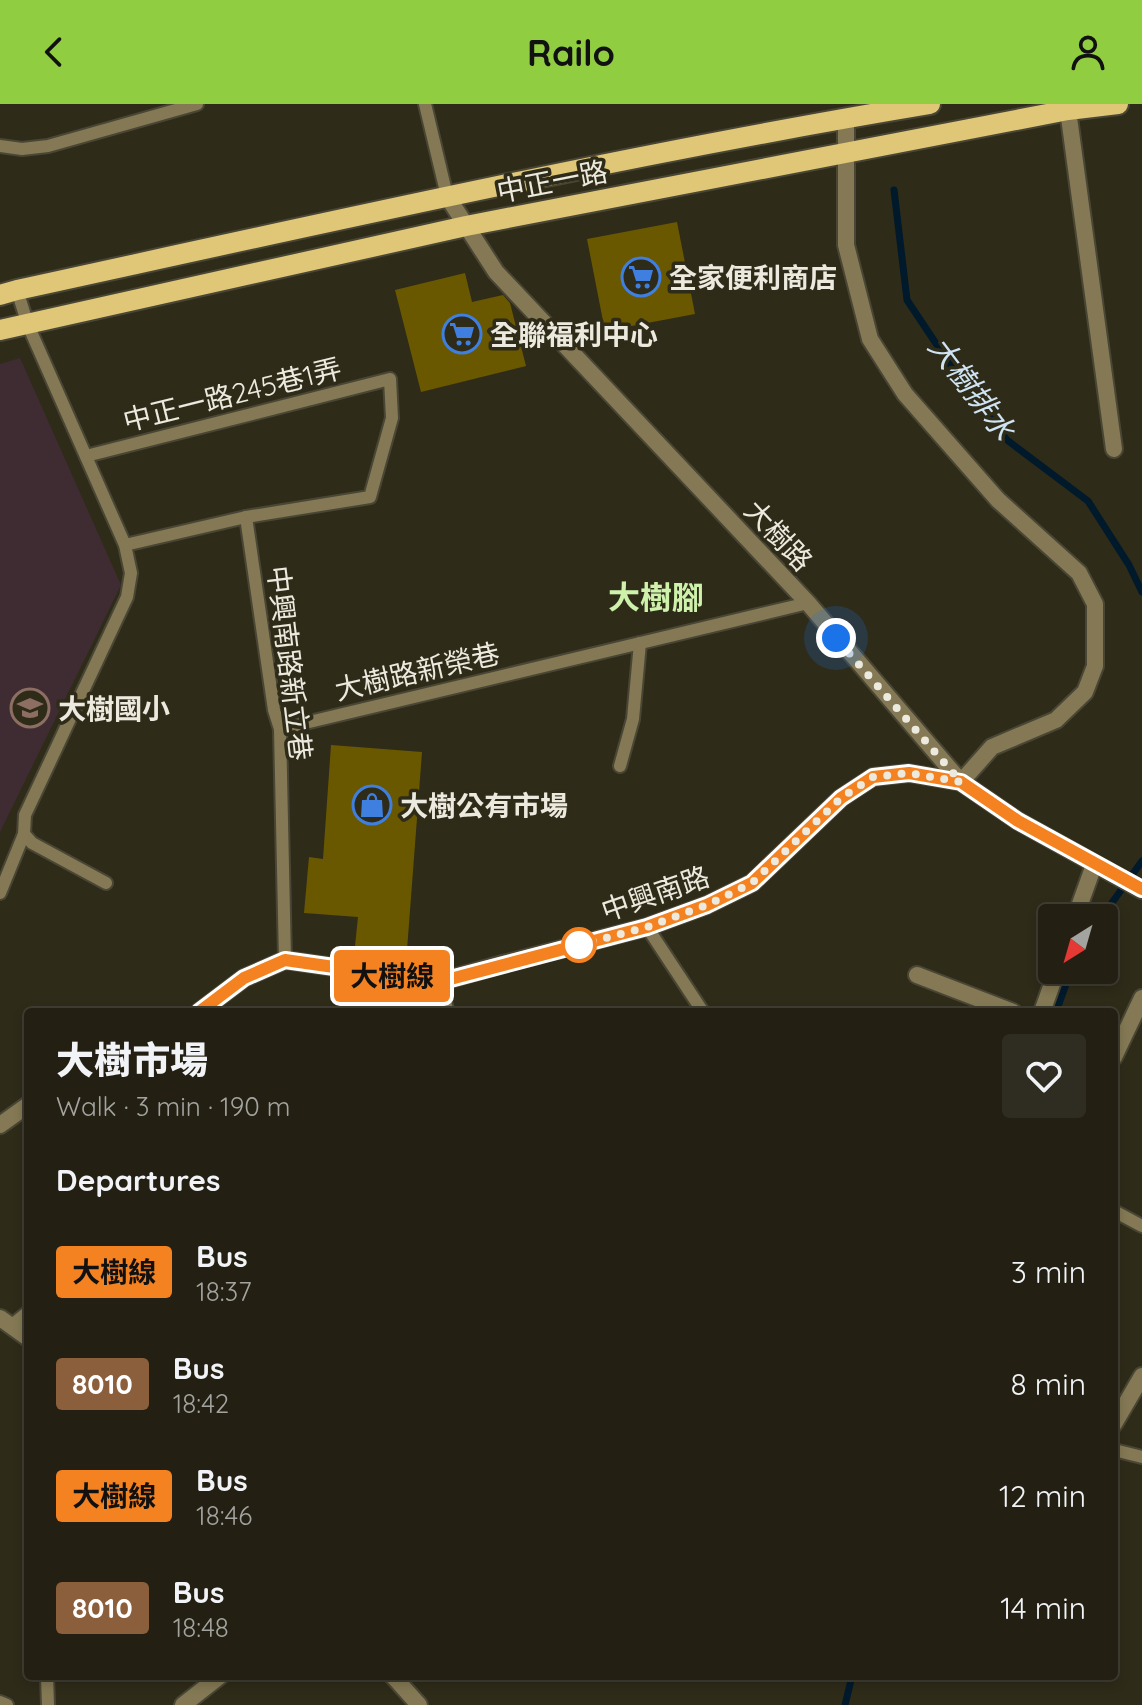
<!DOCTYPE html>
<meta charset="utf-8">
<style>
:root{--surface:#232013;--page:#2f2d21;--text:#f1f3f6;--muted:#a3a3a0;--line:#403e33;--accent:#90cd41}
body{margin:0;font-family:Quicksand,"Noto Sans TC",sans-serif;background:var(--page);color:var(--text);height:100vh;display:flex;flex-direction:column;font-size:30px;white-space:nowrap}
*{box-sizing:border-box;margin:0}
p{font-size:26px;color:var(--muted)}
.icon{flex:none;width:44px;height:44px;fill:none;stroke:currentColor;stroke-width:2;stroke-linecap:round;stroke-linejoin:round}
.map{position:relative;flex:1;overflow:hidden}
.details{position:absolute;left:24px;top:904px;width:1094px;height:672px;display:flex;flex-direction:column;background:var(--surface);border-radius:8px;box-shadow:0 4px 12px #0003,0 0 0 2px var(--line)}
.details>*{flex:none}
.badge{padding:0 16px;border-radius:6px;font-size:28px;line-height:52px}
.needle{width:52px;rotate:217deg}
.buttons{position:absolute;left:1038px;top:800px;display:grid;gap:16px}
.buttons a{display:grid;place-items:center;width:80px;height:80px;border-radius:8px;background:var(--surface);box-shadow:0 4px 12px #0003,0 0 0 2px var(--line);font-size:40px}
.you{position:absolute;width:40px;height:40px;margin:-20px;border:6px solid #fff;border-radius:50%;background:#1a73e8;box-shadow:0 0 0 12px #1a73e833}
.map>.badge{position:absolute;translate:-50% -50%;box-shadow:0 0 0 4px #fff}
h2{padding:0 32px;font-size:30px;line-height:72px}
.round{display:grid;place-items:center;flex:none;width:84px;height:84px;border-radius:8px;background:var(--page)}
.headline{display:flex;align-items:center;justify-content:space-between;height:136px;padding:0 32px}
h1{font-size:38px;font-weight:800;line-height:60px}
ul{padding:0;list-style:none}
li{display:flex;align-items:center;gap:24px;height:112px;padding:0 32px}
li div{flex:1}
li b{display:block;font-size:30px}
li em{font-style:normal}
li .badge{min-width:88px;font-weight:700;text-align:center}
header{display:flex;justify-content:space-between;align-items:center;height:104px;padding:0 32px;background:var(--accent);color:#111;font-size:36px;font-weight:800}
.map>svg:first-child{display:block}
.education{fill:#3f2c33}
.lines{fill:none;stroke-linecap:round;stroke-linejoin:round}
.stream{stroke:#001a2c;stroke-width:7}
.building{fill:#6a5800}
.service-casing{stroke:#494635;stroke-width:16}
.minor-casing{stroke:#494635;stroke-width:20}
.tertiary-casing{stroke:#494635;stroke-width:20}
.primary-casing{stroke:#494635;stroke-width:24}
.service{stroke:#847954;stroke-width:12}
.minor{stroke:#847954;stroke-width:16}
.tertiary{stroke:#847954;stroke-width:16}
.primary{stroke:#dfc777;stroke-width:20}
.line-casing{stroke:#fff;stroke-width:18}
.line{stroke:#f58220;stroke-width:12}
.walk{stroke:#ece9de;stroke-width:8;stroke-dasharray:0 14.4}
.stop-dot{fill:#fff;stroke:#f58220;stroke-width:4}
.labels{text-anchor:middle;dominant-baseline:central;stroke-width:7;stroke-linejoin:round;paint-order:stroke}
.street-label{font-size:28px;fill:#ece9de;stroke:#2f2b19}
.poi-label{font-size:28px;font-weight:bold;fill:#ece9de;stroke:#2f2b19;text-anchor:start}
.water-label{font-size:30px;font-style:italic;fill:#cfe3f3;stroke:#2f2b19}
.quarter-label{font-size:32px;font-weight:bold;fill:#cef2ab;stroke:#2f2b19}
</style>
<header><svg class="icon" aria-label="back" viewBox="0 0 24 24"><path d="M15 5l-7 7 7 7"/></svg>Railo<svg class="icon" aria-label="person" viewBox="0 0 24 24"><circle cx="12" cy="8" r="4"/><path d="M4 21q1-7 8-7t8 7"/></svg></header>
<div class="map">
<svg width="1142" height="1601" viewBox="0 0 1142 1601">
<rect width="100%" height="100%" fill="#2f2b19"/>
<polygon class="education" points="20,254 121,481 0,728 0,260"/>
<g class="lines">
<g class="stream">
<polyline points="894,86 907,196 949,259 1007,336 1088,397 1129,461 1142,488"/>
<polyline points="1101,814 1142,757"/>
<polyline points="1056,908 1071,866"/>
<polyline points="845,1601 852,1572"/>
</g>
</g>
<g class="building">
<polygon points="677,118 695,210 605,227 587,135"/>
<polygon points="465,169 472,198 503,191 510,199 526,262 421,288 395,186"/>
<polygon points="331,641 422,648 407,846 355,842 358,813 304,809 309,753 323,755"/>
</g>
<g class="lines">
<defs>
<g id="service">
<polyline points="425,0 447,92"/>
<polyline points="0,42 22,45 48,42 197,0"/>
<polyline points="17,186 28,221 125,441 131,469 127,493 25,711 24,730 32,739 106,779"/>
<polyline points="86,352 390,275 392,314 370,393 246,413 125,441"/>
<polyline points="246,413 274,606 280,625 285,856"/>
<polyline points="280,625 808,499"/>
<polyline points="620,662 633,615 640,539"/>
<polyline points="0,789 24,730"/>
<polyline points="647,823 703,908"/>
<polyline points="439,878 448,908"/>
<polyline points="1114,1107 1142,1122"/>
<polyline points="11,1222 28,1208"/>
<polyline points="1114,1346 1142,1353"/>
<polyline points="47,1572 48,1601"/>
<polyline points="0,1598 7,1601"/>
</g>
<g id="minor">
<polyline points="1068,6 1114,345"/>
<polyline points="1075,814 1094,761"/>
<polyline points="917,871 1013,908"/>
<polyline points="199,908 244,874 285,856 439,878 503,860 647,823 707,801 752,779 841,694 873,673 909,669 961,678 992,643 1056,616 1085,588 1095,562 1095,500 1079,469 998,396 905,290 870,235 846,141 846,14"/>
<polyline points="1042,908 1057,866"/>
<polyline points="1114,953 1142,894"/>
<polyline points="0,1021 28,1001"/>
<polyline points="0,1214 28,1234"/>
<polyline points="1114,1320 1142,1272"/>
<polyline points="393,1572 419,1601"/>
<polyline points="183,1601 220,1572"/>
</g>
<polyline id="tertiary" points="447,92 496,168 808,499 961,678 1018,717 1142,786"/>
<g id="primary">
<path d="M 0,191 L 17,186 C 320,120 624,51 930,0"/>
<polyline points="0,226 466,122 1068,6 1118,0"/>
</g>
</defs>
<use href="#service" class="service-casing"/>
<use href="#minor" class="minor-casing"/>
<use href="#tertiary" class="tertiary-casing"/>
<use href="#primary" class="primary-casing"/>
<use href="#service" class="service"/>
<use href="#minor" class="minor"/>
<use href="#tertiary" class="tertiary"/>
<use href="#primary" class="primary"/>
</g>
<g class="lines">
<defs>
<polyline id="line" points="199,908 244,874 285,856 439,878 647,823 707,801 752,779 841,694 873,673 909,669 961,678 1018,717 1142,785"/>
</defs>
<use href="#line" class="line-casing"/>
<use href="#line" class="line"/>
<polyline class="walk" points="579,841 647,823 707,801 752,779 841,694 873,673 909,669 961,678 836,534"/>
</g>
<defs>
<symbol id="supermarket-ring" viewBox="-11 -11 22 22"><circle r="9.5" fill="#2f2b19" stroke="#3f7fe0" stroke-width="1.5"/><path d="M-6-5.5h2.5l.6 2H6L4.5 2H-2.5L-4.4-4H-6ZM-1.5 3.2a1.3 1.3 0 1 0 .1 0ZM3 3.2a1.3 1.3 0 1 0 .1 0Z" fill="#3f7fe0"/></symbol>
<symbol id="school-ring" viewBox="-11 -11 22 22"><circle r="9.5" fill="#2f2b19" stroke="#8d6e63" stroke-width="1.5"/><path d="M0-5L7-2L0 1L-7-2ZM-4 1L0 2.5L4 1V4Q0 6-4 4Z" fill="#8d6e63"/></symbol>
<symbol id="shop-ring" viewBox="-11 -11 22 22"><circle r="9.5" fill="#2f2b19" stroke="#3f7fe0" stroke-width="1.5"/><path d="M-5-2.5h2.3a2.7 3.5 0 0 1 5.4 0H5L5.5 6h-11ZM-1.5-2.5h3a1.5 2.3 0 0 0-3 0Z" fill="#3f7fe0"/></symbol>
</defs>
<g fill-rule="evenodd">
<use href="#supermarket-ring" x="619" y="151" width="44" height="44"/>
<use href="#supermarket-ring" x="440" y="208" width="44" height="44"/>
<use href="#school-ring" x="8" y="582" width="44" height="44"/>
<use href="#shop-ring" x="350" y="679" width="44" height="44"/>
</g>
<circle class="stop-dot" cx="579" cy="841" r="16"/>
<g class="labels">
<g class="street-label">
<text transform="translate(552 77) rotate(-11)">中正一路</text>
<text transform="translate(232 290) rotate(-14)">中正一路245巷1弄</text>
<text transform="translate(779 431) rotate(47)">大樹路</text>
<text transform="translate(290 559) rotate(83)">中興南路新立巷</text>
<text transform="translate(417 567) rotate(-13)">大樹路新榮巷</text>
<text transform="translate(655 789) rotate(-19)">中興南路</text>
</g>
<g class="poi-label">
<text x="669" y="173">全家便利商店</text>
<text x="490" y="230">全聯福利中心</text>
<text x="58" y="604">大樹國小</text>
<text x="400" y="701">大樹公有市場</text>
</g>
<g class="water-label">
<text transform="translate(972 284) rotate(53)">大樹排水</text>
</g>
<g class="quarter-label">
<text x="656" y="493">大樹腳</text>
</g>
</g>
</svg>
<div class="buttons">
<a><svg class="needle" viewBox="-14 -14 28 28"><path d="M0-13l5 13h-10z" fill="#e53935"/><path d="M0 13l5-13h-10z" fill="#a3a3a0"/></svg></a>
</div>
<div class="you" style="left:836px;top:534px"></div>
<b class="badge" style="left:392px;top:872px;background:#f58220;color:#111">大樹線</b>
<section class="details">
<div class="headline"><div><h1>大樹市場</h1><p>Walk · 3 min · 190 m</p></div><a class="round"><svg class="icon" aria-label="heart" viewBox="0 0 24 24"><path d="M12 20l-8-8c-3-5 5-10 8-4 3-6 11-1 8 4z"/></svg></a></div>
<h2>Departures</h2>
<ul>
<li><span class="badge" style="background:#f58220;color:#111">大樹線</span><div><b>Bus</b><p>18:37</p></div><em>3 min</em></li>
<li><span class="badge" style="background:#8b5e3c;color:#fff">8010</span><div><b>Bus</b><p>18:42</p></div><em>8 min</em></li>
<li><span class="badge" style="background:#f58220;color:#111">大樹線</span><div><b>Bus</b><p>18:46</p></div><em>12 min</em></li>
<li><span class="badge" style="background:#8b5e3c;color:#fff">8010</span><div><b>Bus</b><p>18:48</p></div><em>14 min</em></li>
</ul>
</section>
</div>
